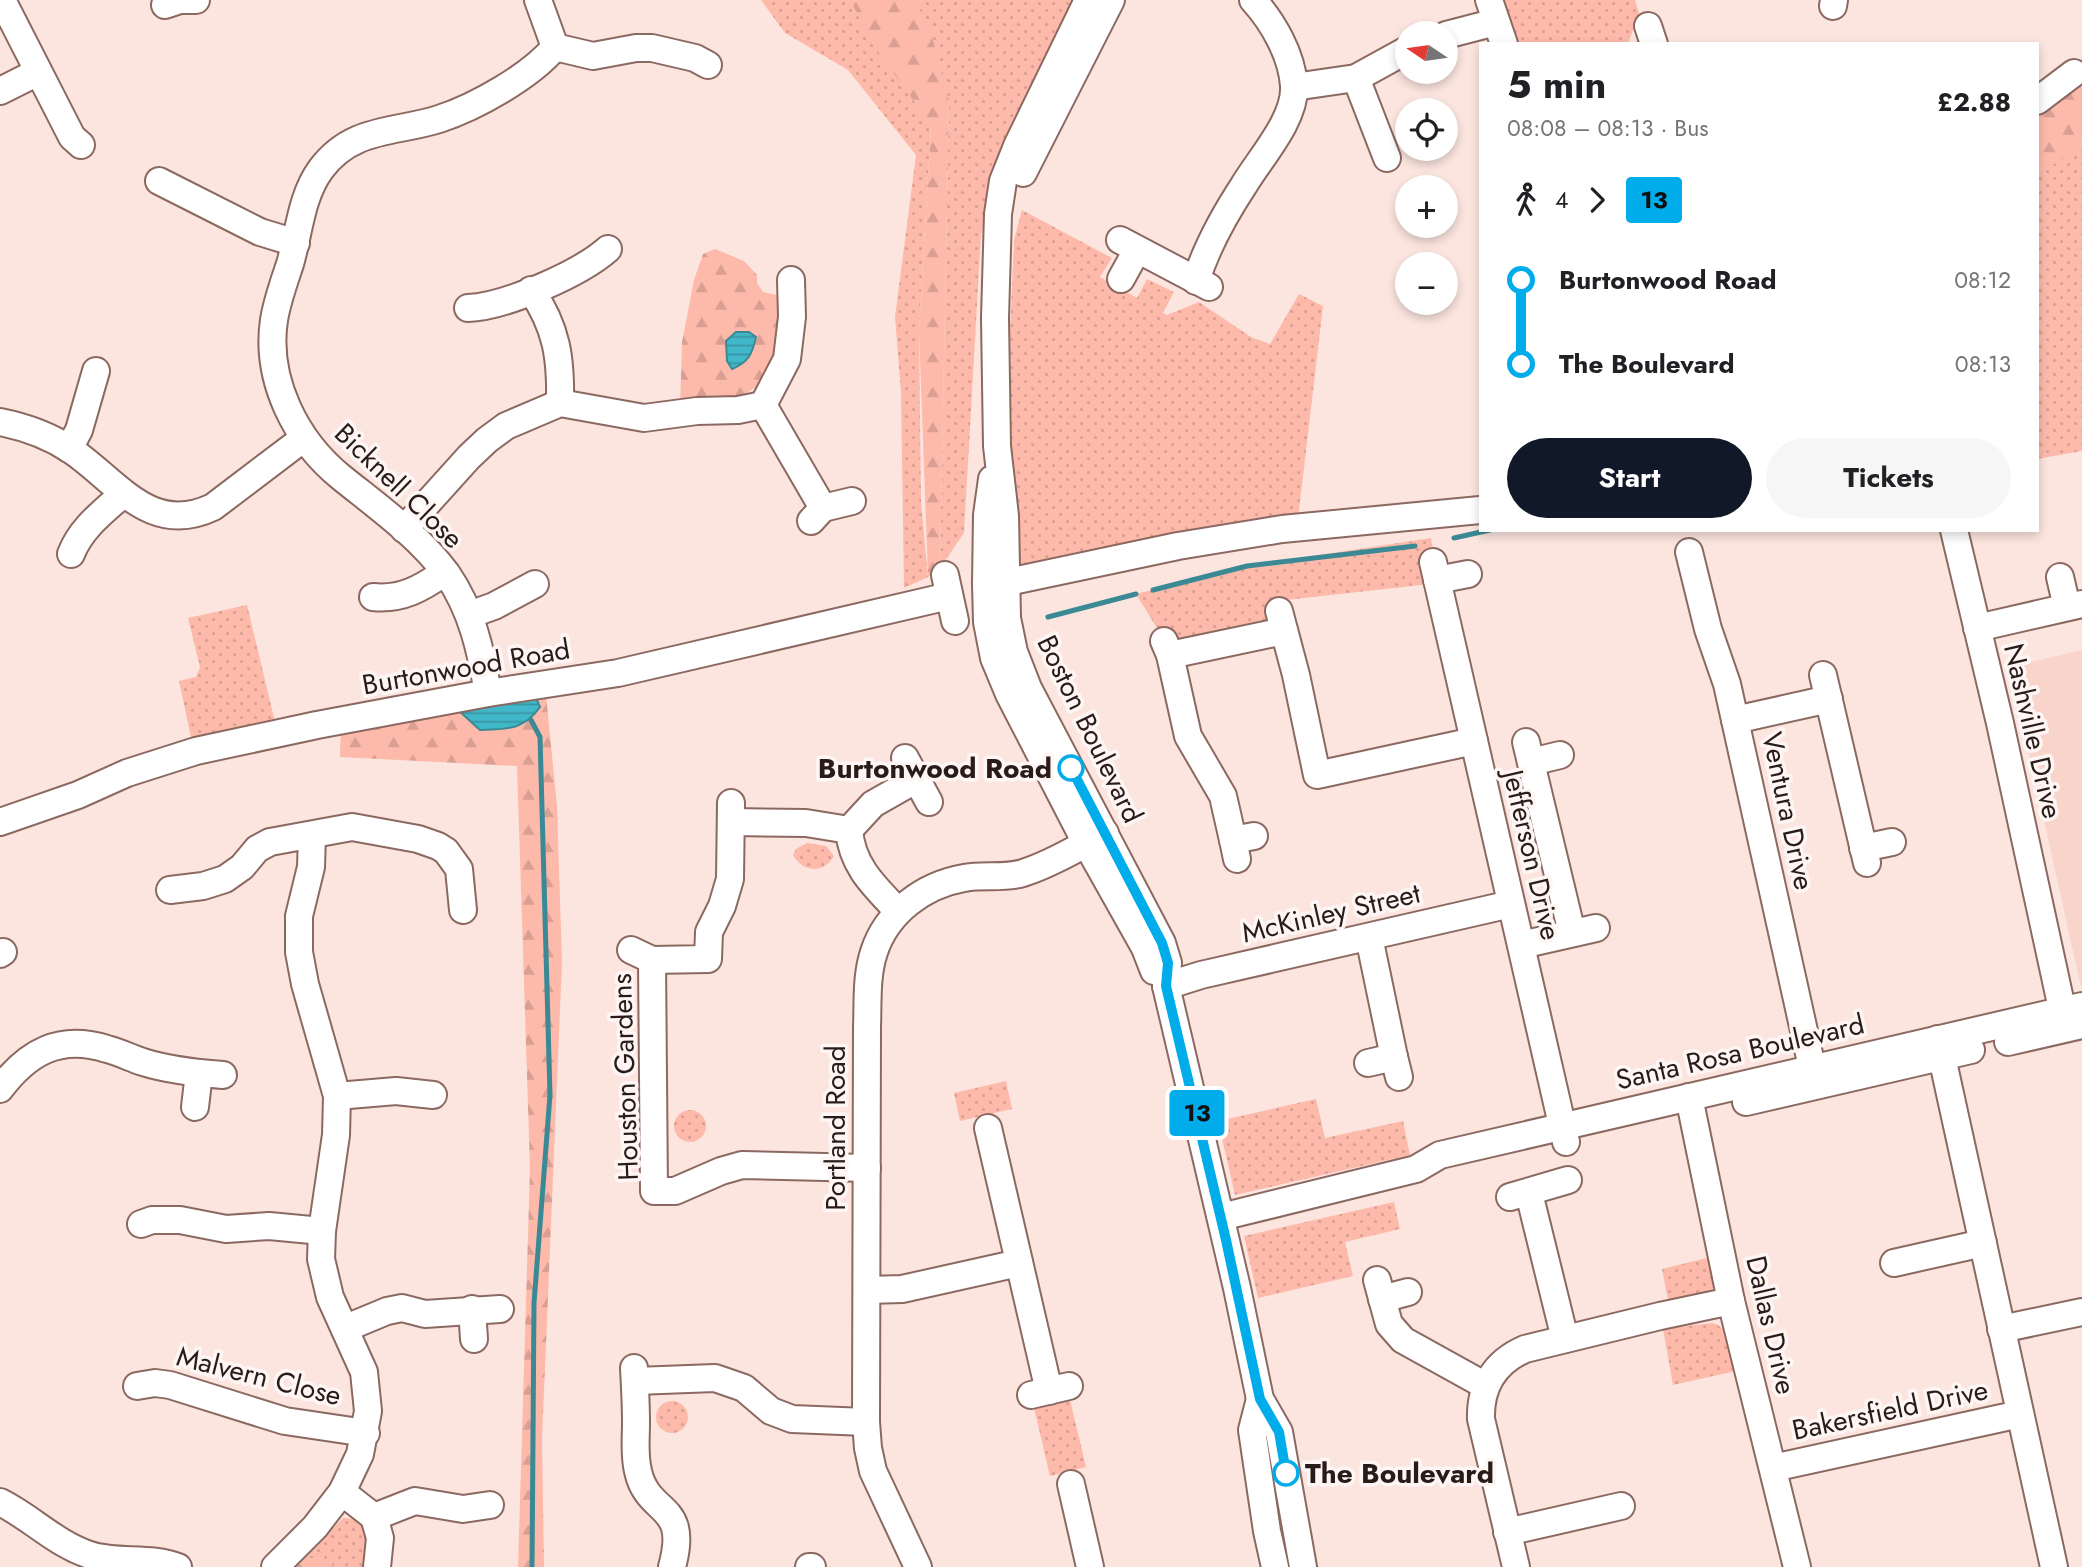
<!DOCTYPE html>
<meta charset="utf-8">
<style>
:root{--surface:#fff;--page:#f6f6f6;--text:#202124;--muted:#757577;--accent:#111827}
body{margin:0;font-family:Jost,sans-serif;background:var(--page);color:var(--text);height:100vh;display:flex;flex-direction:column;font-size:26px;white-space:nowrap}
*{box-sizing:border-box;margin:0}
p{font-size:23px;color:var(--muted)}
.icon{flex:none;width:38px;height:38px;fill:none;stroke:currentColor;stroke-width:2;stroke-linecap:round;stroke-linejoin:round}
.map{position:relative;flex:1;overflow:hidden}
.side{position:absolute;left:1479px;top:42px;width:560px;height:490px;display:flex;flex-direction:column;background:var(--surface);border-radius:0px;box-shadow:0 4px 10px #0003}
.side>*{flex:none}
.badge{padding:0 14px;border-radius:5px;font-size:24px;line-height:46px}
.needle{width:46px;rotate:283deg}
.tools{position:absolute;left:1395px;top:21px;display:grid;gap:14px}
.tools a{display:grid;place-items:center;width:63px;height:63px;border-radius:50%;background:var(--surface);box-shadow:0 4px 10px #0003;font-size:35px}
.map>.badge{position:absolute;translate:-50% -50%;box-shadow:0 0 0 4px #fff}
.legs{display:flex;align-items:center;gap:10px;height:77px;padding:0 28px;font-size:23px}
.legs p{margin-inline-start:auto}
.head{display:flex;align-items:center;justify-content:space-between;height:119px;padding:0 28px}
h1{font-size:38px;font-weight:700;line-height:52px}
.cta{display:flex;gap:14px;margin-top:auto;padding:14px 28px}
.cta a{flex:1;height:80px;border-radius:42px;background:var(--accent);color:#fff;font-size:28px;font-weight:700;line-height:80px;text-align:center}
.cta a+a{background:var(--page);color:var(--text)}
ul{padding:0 28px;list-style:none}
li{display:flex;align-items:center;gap:24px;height:84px;font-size:26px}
li i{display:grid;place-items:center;width:10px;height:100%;margin:0 9px;background:currentColor}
li i::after{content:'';width:18px;height:18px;margin:-9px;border:5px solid;border-radius:50%;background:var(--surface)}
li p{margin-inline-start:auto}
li:first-child i{background:linear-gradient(#0000 50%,currentColor 0)}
li:last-child i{background:linear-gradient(currentColor 50%,#0000 0)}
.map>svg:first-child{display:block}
.built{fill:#f9d4cb}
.green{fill:url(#green-dots)}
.forest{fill:url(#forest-firs)}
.water{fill:url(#water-rules);stroke:#3a8994;stroke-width:2}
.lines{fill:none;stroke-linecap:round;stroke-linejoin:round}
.stream{stroke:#3a8994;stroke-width:5}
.minor-casing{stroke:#8b6961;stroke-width:30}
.minor{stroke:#fff;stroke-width:26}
.line-1-casing{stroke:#fff;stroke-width:16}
.line-1{stroke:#00ace9;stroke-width:10}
.stop-1-dot{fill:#fff;stroke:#00ace9;stroke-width:3.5}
.labels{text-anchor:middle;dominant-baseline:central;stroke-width:7;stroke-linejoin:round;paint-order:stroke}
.street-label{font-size:28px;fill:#291c18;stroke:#fef6f4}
.stop-label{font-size:28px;font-weight:bold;fill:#291c18;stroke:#fef6f4;text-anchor:end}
</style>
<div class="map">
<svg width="2082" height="1567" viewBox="0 0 2082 1567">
<defs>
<pattern id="green-dots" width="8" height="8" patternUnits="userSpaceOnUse" patternTransform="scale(1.75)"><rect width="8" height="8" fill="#fdbaaa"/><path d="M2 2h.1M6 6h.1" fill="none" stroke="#d99f92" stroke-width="1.8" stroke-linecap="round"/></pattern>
<pattern id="forest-firs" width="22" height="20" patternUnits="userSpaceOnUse" patternTransform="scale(1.75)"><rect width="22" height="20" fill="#fdbaaa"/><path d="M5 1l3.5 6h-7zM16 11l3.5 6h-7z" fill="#d99f92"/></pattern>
<pattern id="water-rules" width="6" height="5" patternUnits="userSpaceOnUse" patternTransform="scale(1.75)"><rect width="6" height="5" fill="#41b8c9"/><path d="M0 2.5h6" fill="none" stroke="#3695a2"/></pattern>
</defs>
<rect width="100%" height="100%" fill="#fce5df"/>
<polygon class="built" points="2082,650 2082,986 2081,987 2010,667"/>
<g class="green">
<polygon points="761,0 854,0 931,124 919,331 921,501 928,577 904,588 901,392 895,317 916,155 848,70 785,33"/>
<polygon points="914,0 1082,0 995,172 981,235 964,533 940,568 949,100"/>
<polygon points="1496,0 1635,0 1639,13 1628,44 1513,44"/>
<polygon points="2082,143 2082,451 2037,459 2037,176"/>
<polygon points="1022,210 1112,258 1100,277 1137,298 1147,279 1174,292 1163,313 1167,315 1199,302 1251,337 1270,344 1299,294 1323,306 1298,519 1014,570 1010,333 1014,240"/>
<polygon points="1431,538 1439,583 1268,602 1268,634 1171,651 1136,594 1247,566"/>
<polygon points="247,605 275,722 192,742 179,681 196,677 200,667 188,618"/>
<path d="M 807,843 L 826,846 L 834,856 C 824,874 803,873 793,855 L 796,849 Z"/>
<polygon points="1006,1081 1012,1109 960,1121 954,1093"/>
<polygon points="1316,1099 1325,1138 1403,1121 1410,1155 1235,1195 1218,1121"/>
<circle cx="690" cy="1126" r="16"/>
<polygon points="1394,1202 1400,1229 1345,1242 1353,1276 1258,1298 1244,1236"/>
<path d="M 1711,1257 C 1713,1265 1717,1277 1715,1285 C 1710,1298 1680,1298 1668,1300 L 1662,1269 Z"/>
<path d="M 1712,1323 C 1731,1326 1732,1355 1736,1371 L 1673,1385 L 1663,1329 Z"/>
<polygon points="1070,1400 1086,1467 1050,1476 1034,1408"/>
<circle cx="672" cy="1417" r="16"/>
<path d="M 343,1518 C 371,1516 366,1549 367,1567 L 334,1567 L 329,1559 L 305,1558 Z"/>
</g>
<g class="forest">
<polygon points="850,0 914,0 929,26 949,100 940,568 928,577 919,331 931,125 875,47"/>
<polygon points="2082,71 2082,143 2037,177 2037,105"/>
<polygon points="715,249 744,261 757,275 757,283 763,292 782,296 780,351 765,381 736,400 680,408 682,342 694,280 703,254"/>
<polygon points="545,684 557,807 562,962 542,1439 544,1567 518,1567 530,1168 517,766 340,757 341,719"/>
<polygon points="305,1558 329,1559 334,1567 296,1567"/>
</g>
<g class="water">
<path d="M 736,332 L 749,332 L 756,337 C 752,354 749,362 732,369 L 727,361 L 726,341 Z"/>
<path d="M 536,698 L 540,707 C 524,730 507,729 480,730 L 459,711 Z"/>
</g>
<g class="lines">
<g class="stream">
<polyline points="1454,538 1490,530"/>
<polyline points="1153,590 1247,566 1415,546"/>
<polyline points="1048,617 1136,594"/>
<polyline points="531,720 540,737 550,1095 534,1303 532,1567"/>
</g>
<defs>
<g id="minor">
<polyline points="2,0 72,137 81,145"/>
<polyline points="538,0 555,47 593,56 636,48 652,48 695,58 708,65"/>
<polyline points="1088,0 1017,146 1003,181 998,214 995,318 997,446 1005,516 1007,618 1014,652 1028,688 1162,943 1168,963 1166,986 1237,1288 1260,1399 1279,1432 1303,1567"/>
<polyline points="1489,0 1504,44"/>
<polyline points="165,5 180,0 196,0"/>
<polyline points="1833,6 1834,0"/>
<polyline points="1648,26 1654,44"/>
<polyline points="1446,35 1496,22"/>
<polyline points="1356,78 1387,158"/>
<polyline points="1294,87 1356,78 1407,50"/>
<polyline points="0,91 38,72"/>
<polyline points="2037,101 2074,73"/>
<polyline points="1023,173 1111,0"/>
<polyline points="159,181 260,232 296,243"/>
<polyline points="1120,240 1209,287"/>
<polyline points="1121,279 1137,250"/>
<polyline points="791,280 792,317 787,359 763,405 823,508"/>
<path d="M 1196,281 C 1206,248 1225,214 1244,185 C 1260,158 1296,119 1294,86 C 1292,55 1273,22 1253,0"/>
<path d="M 531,290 C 557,328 561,358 560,403"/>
<path d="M 468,308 C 505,307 581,273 608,249"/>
<path d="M 0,422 C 25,427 50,436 71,450 C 117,481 150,537 213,507 L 304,438"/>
<polyline points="69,449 79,430 96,371"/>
<polyline points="992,479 987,515 986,584 987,622 994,658 1009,694 1086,843 1145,948 1154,971"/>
<polyline points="811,521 823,508 852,501"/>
<polyline points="404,529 469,457 487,440 506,426 560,403 644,418 697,411 738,410 763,405"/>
<polyline points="1954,530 2000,723 2066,1027"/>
<polyline points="1689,552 1708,629 1727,684 1816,1085"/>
<path d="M 71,554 C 81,528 103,512 123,494"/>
<polyline points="1433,562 1566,1142"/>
<polyline points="945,575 955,621"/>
<polyline points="2060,577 2067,607"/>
<polyline points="1437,580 1468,574"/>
<polyline points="988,584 1017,580 1178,546 1282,529 1480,510"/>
<path d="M 373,597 C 402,600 422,588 445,572"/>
<polyline points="1279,611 1296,675 1317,775 1474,741"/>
<polyline points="469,615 494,606 535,584"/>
<polyline points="1977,628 2082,604"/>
<polyline points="1164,641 1170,655 1188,736 1223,796 1233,840"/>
<polyline points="1170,655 1284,631"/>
<polyline points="1823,675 1867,863"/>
<path d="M 488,693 C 481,651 472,610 447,574 C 419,536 378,507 342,478 C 296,441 265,380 274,320 C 277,301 284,282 290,264 C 299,233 301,196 321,169 C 352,127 395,133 439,119 C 476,107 531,76 555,47"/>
<polyline points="1735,720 1829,699"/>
<polyline points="1526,742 1572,933"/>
<polyline points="905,758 929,802"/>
<polyline points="1531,762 1560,755"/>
<polyline points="0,822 78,795 127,773 196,751 317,725 488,693 618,673 949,596"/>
<path d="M 731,822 L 806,823 L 849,830 C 852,866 874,886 898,911"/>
<polyline points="849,830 873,804 917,779"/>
<polyline points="1863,848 1892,842"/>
<polyline points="1237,859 1233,840 1254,836"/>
<polyline points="170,890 203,886 225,879 242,867 257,849 270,842 352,827 418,839 438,846 446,851 459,869 463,910"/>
<polyline points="1369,937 1394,1057"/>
<polyline points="1521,945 1596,928"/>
<polyline points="631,950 652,960 708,959 709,932 722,906 730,879 731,803"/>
<polyline points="0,954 3,952"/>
<polyline points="652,960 654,1191 675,1191 721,1171 742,1165 867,1168"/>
<polyline points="1166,986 1201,975 1511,904"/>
<polyline points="1938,1039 2054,1567"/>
<polyline points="2008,1042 2082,1025"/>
<polyline points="1368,1063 1394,1057 1399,1077"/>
<path d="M 0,1089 C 28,1052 60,1034 107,1049 C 119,1052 131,1058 143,1062 C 168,1070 196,1073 223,1075"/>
<polyline points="337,1096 396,1091 433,1095"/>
<polyline points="1689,1097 1731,1301 1797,1567"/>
<polyline points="1746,1102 1971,1050"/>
<polyline points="195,1107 199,1073"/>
<polyline points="988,1128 1049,1391"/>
<polyline points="1529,1193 1565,1339"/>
<polyline points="1510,1197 1568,1180"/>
<polyline points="1221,1217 1416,1169 1440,1155 2082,1006"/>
<polyline points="141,1224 152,1220 180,1220 226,1229 269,1226 322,1231"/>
<polyline points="1894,1263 1983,1243"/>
<polyline points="1377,1280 1389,1324 1403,1340 1486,1386"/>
<polyline points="867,1290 902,1289 1019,1263"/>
<polyline points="1382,1299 1408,1292"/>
<polyline points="472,1309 474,1339"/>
<polyline points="346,1328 387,1311 402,1308 425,1314 500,1309"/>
<polyline points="2001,1329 2082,1312"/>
<path d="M 634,1368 C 635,1386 636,1404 636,1423 C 636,1439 634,1455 638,1471 C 648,1517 690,1501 672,1567"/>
<polyline points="635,1381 715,1378 744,1388 771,1411 792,1419 866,1422"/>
<polyline points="137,1386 155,1383 170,1385 285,1421 366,1433"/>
<polyline points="1031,1395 1069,1386"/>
<polyline points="1260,1399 1252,1430 1267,1531 1275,1567"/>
<polyline points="1773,1468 2020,1414"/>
<polyline points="1071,1484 1090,1567"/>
<polyline points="342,1492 374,1517 380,1538 377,1567"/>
<path d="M 0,1502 C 32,1518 56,1544 90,1555 C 119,1564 150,1556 178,1567"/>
<polyline points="374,1517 415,1501 463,1509 490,1505"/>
<polyline points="1507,1532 1621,1506"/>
<polyline points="275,1567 315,1527 342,1492 360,1454 368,1411 364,1372 330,1297 321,1259 322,1231 336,1135 337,1096 305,984 299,952 299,916 311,867 312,835"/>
<polyline points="809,1567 812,1567"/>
<path d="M 918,1567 L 873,1471 L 868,1448 L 866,1422 L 867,1027 C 868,1002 866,976 874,952 C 887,912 924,885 964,878 C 983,874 1005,879 1023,873 C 1051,864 1079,847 1105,833"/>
<path d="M 1516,1567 L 1481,1419 C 1480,1386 1495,1362 1525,1349 L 1660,1316 L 1731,1301"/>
</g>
</defs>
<use href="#minor" class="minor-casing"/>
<use href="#minor" class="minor"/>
</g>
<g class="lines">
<defs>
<polyline id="line-1" points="1071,768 1162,943 1168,963 1166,986 1226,1240 1260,1399 1279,1432 1286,1473"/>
</defs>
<use href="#line-1" class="line-1-casing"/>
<use href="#line-1" class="line-1"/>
</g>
<g class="stop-1-dot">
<circle cx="1071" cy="768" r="12"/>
<circle cx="1286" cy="1473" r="12"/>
</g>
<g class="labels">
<g class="street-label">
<text transform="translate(399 486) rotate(44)">Bicknell Close</text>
<text transform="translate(466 667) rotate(-10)">Burtonwood Road</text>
<text transform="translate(1090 729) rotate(64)">Boston Boulevard</text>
<text transform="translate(2033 731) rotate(77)">Nashville Drive</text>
<text transform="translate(1788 811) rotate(78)">Ventura Drive</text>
<text transform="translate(1532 855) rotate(77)">Jefferson Drive</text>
<text transform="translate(1331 913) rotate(-13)">McKinley Street</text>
<text transform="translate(1740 1052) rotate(-13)">Santa Rosa Boulevard</text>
<text transform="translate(625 1077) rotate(-92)">Houston Gardens</text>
<text transform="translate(835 1128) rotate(-90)">Portland Road</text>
<text transform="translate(1771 1325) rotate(77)">Dallas Drive</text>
<text transform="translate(259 1376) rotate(14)">Malvern Close</text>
<text transform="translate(1890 1410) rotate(-12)">Bakersfield Drive</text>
</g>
<g class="stop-label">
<text x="1052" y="768">Burtonwood Road</text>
<text x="1305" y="1473" text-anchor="start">The Boulevard</text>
</g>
</g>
</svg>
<div class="tools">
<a><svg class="needle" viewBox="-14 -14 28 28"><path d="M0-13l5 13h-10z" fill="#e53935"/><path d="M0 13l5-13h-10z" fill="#757577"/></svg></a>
<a><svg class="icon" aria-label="locate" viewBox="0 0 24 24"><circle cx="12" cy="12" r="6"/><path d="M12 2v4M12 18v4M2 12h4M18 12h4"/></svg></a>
<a>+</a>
<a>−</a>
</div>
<b class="badge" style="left:1197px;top:1113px;background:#00ace9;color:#111">13</b>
<section class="side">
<div class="head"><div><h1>5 min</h1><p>08:08 – 08:13 · Bus</p></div><b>£2.88</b></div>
<div class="legs"><svg class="icon" aria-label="walk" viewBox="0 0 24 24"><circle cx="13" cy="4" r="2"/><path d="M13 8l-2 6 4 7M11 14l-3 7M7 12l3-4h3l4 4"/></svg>4<svg class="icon" aria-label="forward" viewBox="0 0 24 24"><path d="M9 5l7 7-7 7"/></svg><b class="badge" style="background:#00ace9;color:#111">13</b></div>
<ul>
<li><i style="color:#00ace9"></i><b>Burtonwood Road</b><p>08:12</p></li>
<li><i style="color:#00ace9"></i><b>The Boulevard</b><p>08:13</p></li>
</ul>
<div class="cta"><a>Start</a><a>Tickets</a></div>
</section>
</div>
